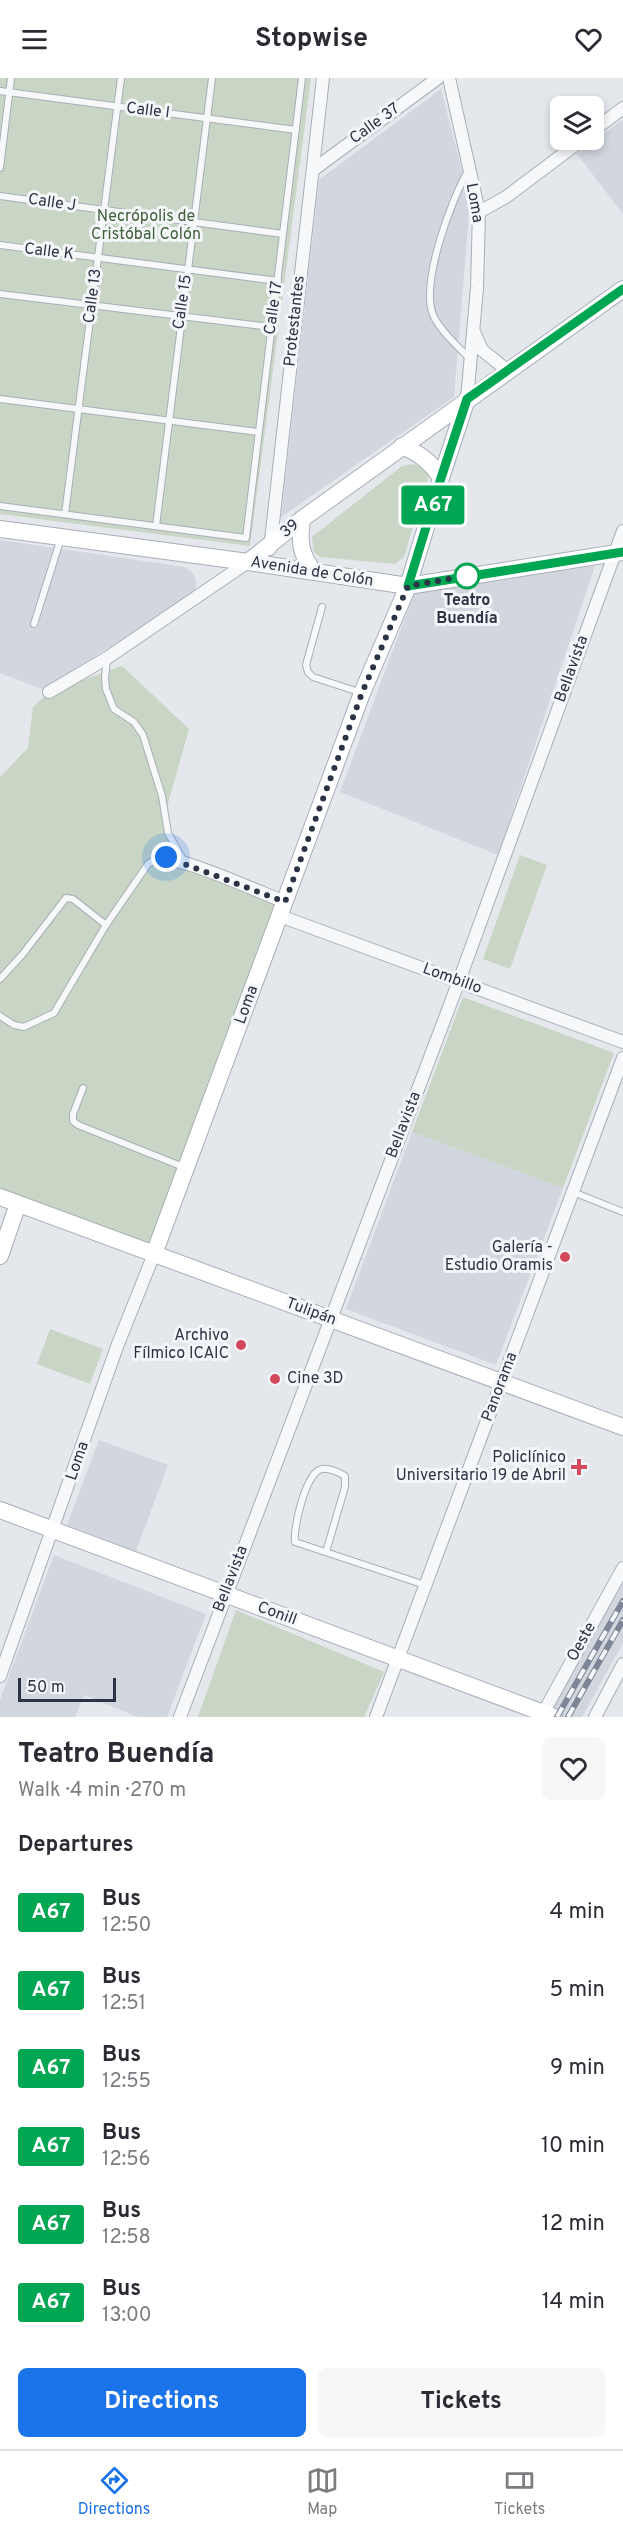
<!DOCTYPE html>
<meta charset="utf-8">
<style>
:root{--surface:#fff;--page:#f7f7f7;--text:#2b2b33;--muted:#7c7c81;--line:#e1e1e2;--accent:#1a73e8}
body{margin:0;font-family:Overpass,sans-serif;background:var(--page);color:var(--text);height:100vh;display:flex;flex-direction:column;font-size:22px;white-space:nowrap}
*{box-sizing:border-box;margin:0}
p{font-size:20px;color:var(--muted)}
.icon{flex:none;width:33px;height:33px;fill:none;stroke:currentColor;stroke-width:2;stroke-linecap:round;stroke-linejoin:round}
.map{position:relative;height:1639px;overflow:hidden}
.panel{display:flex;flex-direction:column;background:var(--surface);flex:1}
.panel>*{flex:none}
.badge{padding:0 12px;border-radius:4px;font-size:21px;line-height:39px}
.buttons{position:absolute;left:550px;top:18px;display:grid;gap:12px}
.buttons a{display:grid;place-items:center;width:54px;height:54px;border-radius:9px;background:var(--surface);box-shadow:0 3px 9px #0003;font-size:30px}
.scale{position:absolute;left:18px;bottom:15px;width:98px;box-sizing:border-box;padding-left:6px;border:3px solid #2b3445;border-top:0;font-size:16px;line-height:21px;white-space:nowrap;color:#2b3445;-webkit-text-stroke:4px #f4f6f9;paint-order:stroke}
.you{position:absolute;width:30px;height:30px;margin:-15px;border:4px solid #fff;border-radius:50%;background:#1a73e8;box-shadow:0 0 0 9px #1a73e833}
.map>.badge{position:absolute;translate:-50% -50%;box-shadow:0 0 0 3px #fff}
h2{padding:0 18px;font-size:22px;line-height:54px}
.round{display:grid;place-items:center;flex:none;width:63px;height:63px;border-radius:9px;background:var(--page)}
.summary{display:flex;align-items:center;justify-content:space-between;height:102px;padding:0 18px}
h1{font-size:28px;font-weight:700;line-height:45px}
.cta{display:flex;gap:12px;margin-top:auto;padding:12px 18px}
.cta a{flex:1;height:69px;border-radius:9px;background:var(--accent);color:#fff;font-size:24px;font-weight:700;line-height:69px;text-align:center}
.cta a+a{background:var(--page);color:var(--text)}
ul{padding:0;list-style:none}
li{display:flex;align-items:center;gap:18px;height:78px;padding:0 18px}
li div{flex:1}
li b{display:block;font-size:22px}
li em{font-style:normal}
li .badge{min-width:66px;font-weight:700;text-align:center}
header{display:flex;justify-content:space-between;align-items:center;height:78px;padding:0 18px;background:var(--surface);font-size:27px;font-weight:700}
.menu{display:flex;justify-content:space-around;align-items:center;height:84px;border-top:2px solid var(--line);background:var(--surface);font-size:16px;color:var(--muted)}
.menu a{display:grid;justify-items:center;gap:3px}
.menu .on{color:var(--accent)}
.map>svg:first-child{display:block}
.built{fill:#d2d6de}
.green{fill:#c9d6c5}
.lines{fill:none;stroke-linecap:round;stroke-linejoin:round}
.lane-casing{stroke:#a9aeb7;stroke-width:8}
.street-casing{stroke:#a9aeb7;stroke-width:14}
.secondary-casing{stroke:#a9aeb7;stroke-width:18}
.lane{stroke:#f7f8fa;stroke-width:6}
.street{stroke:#f7f8fa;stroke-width:12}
.secondary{stroke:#fff;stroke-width:16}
.rail-casing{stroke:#7d8696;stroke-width:6}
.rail{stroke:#f4f6f9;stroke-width:4;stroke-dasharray:11;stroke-linecap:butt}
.line-casing{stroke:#fff;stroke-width:14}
.line{stroke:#00a651;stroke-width:9}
.walk{stroke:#2b3445;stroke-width:6;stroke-dasharray:0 10.8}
.stop-dot{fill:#fff;stroke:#00a651;stroke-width:3}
.poi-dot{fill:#d1495b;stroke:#f4f6f9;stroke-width:2}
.labels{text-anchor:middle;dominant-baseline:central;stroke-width:6;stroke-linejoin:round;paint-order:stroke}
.street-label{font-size:16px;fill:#2b3445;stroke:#f4f6f9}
.park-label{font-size:16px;fill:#3f6138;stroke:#f4f6f9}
.stop-label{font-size:16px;font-weight:bold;fill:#2b3445;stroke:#f4f6f9}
.poi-label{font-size:16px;fill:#2b3445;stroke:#f4f6f9;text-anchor:end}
</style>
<header><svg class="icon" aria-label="menu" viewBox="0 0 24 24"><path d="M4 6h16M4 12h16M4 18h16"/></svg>Stopwise<svg class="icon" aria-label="heart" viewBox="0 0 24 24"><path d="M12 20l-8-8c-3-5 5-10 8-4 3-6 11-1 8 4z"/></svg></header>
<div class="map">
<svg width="623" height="1639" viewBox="0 0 623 1639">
<rect width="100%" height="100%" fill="#e4e7ec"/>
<g class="built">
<polygon points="441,11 470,124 454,319 281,439 319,102"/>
<polygon points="623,41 623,136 577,76"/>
<polygon points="0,462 185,489 194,496 196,506 194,517 42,611 0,595"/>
<polygon points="595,488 498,777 340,714 415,513"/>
<polygon points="412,1054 563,1110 496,1287 346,1231"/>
<polygon points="99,1362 168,1387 136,1473 67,1447"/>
<polygon points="54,1477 206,1536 167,1639 138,1639 84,1617 75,1639 0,1639 0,1622"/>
<polygon points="623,1500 623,1565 582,1639 548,1639"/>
</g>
<g class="green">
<polygon points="0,0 311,0 250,468 0,436"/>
<polygon points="411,386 431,390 404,479 395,486 320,479 314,474 312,459 402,388"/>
<polygon points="122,588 189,651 165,736 168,755 185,785 285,824 154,1176 0,1119 0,699 28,670 33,629 49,614"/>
<polygon points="520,777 547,787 510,891 483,881"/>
<polygon points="463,919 614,975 563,1110 412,1054"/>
<polygon points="50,1251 103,1271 90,1306 37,1286"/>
<polygon points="236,1532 384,1594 364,1639 198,1639"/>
</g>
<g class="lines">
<defs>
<g id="lane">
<polyline points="0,13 296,52"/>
<polyline points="0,90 11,0"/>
<path d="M 468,93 C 451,122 419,208 434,239 C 442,255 458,268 470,281"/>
<polyline points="0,118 283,156"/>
<polyline points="0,167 278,203"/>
<polyline points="0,216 270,249"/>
<polyline points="0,321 258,354"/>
<polyline points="0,428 246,460 302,0"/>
<polyline points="65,436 121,0"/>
<polyline points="156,448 212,0"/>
<polyline points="322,529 306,587 308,594 313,599 362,615"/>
<polyline points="34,546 61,460"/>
<polyline points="107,581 105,600 106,611 114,631 134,644 143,657 162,718 168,755 185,785"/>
<polyline points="0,901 22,877 66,820 73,821 106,847"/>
<polyline points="0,938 14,947 24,949 54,935 106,847 148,786 158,780"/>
<polyline points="83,1010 73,1036 73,1043 78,1047 186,1090"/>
<polyline points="573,1114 623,1134"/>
<path d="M 326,1474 L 345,1409 L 345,1398 C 338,1394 330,1390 322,1391 C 306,1393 293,1450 295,1464 L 425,1507"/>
</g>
<g id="street">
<polyline points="449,0 479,134 477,210 467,321"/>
<polyline points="594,52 623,30"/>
<polyline points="313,92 438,0"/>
<polyline points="479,134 506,119 582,62"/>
<polyline points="474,254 482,272 507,292"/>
<polyline points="270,471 323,0"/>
<polyline points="49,614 107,580 248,484"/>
<path d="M 158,780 C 183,779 257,813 285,824"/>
<polyline points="280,838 623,964"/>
<polyline points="0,1598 118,1266 154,1176"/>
<polyline points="180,1639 459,903 623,453"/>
<polyline points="376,1639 623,980"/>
<polyline points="541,1639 623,1490"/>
<polyline points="595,1639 623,1586"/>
</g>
<g id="secondary">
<path d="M 402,368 C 420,376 430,383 441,400"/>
<path d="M 302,441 C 299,463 300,476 314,494"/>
<polyline points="0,451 248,484 408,508 623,474"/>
<polyline points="248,484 302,441 623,211"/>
<polyline points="0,1119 623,1349"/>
<polyline points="154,1176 362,615 408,508 441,400 467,321"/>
<polyline points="0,1178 18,1126"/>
<polyline points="0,1432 554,1639"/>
</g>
</defs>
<use href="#lane" class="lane-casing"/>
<use href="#street" class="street-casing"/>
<use href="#secondary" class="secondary-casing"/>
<use href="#lane" class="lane"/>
<use href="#street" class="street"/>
<use href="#secondary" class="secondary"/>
<defs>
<g id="rail">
<polyline points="557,1639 623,1523"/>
<polyline points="568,1639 623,1542"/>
</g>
</defs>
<use href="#rail" class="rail-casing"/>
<use href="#rail" class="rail"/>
</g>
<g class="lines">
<defs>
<polyline id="line" points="623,211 467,321 441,400 408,508 623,474"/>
</defs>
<use href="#line" class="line-casing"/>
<use href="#line" class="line"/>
<polyline class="walk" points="166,779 285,824 362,615 408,508 467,498"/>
</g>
<circle class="stop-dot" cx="467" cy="498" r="12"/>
<g class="poi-dot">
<circle cx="565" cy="1179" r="6"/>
<circle cx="241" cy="1267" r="6"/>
<circle cx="275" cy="1301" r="6"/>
<path d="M576 1380h6v6h6v6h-6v6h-6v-6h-6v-6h6z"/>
</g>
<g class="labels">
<g class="street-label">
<text transform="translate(148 33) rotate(7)">Calle I</text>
<text transform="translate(375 46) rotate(-36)">Calle 37</text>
<text transform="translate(52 125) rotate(8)">Calle J</text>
<text transform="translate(474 125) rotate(80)">Loma</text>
<text transform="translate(49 174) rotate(7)">Calle K</text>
<text transform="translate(93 218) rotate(-83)">Calle 13</text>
<text transform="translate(183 224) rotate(-82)">Calle 15</text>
<text transform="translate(274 230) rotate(-82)">Calle 17</text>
<text transform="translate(295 243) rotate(-84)">Protestantes</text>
<text transform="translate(290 451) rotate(-38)">39</text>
<text transform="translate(312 494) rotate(9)">Avenida de Colón</text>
<text transform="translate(572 591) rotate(-70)">Bellavista</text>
<text transform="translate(452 901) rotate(20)">Lombillo</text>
<text transform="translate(247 927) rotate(-70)">Loma</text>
<text transform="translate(404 1047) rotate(-69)">Bellavista</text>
<text transform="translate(311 1234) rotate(20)">Tulipán</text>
<text transform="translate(500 1309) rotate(-69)">Panorama</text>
<text transform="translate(78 1383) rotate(-71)">Loma</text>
<text transform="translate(231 1501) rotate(-69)">Bellavista</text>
<text transform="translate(277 1536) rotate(20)">Conill</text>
<text transform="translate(582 1564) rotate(-61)">Oeste</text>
</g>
<g class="park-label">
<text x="146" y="139">Necrópolis de<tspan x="146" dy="18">Cristóbal Colón</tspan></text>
</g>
<g class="stop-label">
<text x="467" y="523">Teatro<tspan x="467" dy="18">Buendía</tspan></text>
</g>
<g class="poi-label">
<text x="553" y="1170">Galería -<tspan x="553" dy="18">Estudio Oramis</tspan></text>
<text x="229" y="1258">Archivo<tspan x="229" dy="18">Fílmico ICAIC</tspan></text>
<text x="287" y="1301" text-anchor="start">Cine 3D</text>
<text x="566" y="1380">Policlínico<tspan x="566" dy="18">Universitario 19 de Abril</tspan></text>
</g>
</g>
</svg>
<div class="buttons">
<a><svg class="icon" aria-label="layers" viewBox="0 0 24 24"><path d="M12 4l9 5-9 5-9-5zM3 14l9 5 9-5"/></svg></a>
</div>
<div class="scale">50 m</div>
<div class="you" style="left:166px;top:779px"></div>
<b class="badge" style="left:433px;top:427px;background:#00a651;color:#fff">A67</b>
</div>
<section class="panel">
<div class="summary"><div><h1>Teatro Buendía</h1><p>Walk · 4 min · 270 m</p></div><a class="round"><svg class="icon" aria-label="heart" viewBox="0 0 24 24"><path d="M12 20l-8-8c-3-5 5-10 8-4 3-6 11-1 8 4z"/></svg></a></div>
<h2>Departures</h2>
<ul>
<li><span class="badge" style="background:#00a651;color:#fff">A67</span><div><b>Bus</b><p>12:50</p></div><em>4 min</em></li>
<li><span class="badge" style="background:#00a651;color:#fff">A67</span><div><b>Bus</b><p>12:51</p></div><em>5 min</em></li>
<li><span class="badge" style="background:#00a651;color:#fff">A67</span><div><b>Bus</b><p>12:55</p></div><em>9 min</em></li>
<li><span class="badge" style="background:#00a651;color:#fff">A67</span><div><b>Bus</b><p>12:56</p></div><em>10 min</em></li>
<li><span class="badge" style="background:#00a651;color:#fff">A67</span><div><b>Bus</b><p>12:58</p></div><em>12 min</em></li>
<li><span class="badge" style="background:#00a651;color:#fff">A67</span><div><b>Bus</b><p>13:00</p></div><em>14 min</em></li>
</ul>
<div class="cta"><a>Directions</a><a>Tickets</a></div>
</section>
<nav class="menu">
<a class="on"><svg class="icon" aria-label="directions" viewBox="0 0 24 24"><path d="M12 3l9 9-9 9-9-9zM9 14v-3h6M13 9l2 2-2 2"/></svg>Directions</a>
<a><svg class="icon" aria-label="map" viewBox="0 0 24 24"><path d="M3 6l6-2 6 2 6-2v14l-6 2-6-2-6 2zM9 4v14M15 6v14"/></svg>Map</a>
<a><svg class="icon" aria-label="tickets" viewBox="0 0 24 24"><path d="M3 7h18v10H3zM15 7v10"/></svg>Tickets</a>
</nav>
